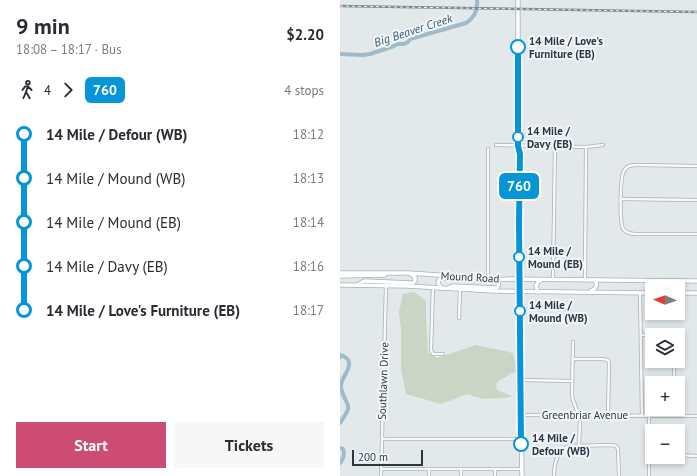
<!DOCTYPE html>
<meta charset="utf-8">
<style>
:root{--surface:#fff;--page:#f7f7f7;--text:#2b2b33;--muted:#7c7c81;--accent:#cd4c73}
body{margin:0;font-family:"PT Sans",sans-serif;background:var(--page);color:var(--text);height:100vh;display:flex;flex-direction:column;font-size:15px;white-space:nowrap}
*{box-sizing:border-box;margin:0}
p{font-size:13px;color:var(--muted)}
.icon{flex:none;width:22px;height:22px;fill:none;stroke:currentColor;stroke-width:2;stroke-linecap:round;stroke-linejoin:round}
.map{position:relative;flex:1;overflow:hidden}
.details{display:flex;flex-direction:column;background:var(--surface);width:340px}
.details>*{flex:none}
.badge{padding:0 8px;border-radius:6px;font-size:14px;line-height:26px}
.needle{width:26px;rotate:272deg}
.buttons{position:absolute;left:305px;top:280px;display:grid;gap:8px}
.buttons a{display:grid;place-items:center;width:40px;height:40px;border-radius:0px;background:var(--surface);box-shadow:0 2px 6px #0003;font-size:20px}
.scale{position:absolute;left:12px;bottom:10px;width:71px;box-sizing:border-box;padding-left:4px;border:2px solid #2b3843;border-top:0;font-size:11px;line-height:14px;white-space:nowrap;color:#2b3843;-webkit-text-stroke:3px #f3f6f8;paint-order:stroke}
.map>.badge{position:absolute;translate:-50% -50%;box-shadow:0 0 0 2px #fff}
.legs{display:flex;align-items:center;gap:6px;height:44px;padding:0 16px;font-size:13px}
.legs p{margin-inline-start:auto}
.headline{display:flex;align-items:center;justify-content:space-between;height:68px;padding:0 16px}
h1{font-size:22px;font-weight:600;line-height:30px}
.button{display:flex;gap:8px;margin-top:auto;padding:8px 16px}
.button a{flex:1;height:46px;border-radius:0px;background:var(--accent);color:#fff;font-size:16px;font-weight:600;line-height:46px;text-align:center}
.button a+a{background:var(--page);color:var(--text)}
ul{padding:0 16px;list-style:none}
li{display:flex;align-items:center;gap:14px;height:44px;font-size:15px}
li i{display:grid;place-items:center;width:6px;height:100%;margin:0 5px;background:currentColor}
li i::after{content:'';width:10px;height:10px;margin:-5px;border:3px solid;border-radius:50%;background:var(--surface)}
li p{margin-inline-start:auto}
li:first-child i{background:linear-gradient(#0000 50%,currentColor 0)}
li:last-child i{background:linear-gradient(currentColor 50%,#0000 0)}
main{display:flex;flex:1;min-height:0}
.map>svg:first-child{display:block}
.green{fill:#cbd5c5}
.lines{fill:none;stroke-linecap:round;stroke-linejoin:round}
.river{stroke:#9fbbca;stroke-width:4}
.street-casing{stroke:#a8b0b5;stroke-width:4}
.secondary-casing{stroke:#a8b0b5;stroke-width:5}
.street{stroke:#f6f8f9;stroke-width:2.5}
.secondary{stroke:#fff;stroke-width:3.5}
.rail-casing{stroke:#7d8a95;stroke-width:2.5}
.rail{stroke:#f3f6f8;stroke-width:1;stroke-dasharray:3;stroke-linecap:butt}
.line-1-casing{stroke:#fff;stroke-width:9}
.line-1{stroke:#0696d7;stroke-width:6}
.stop-1-dot{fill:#fff;stroke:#0696d7;stroke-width:2}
.labels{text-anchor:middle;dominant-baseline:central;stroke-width:4;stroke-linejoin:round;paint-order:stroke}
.stop-label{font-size:11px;font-weight:bold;fill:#2b3843;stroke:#f3f6f8;text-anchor:start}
.street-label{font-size:11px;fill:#2b3843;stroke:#f3f6f8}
.water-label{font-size:12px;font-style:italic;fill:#365d77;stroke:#f3f6f8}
</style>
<main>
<section class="details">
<div class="headline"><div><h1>9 min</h1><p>18:08 – 18:17 · Bus</p></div><b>$2.20</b></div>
<div class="legs"><svg class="icon" aria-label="walk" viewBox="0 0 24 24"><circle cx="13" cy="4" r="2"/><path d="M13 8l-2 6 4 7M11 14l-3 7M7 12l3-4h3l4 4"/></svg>4<svg class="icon" aria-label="forward" viewBox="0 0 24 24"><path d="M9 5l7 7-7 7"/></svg><b class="badge" style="background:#0696d7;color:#fff">760</b><p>4 stops</p></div>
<ul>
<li><i style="color:#0696d7"></i><b>14 Mile / Defour (WB)</b><p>18:12</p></li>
<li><i style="color:#0696d7"></i><span>14 Mile / Mound (WB)</span><p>18:13</p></li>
<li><i style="color:#0696d7"></i><span>14 Mile / Mound (EB)</span><p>18:14</p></li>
<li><i style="color:#0696d7"></i><span>14 Mile / Davy (EB)</span><p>18:16</p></li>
<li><i style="color:#0696d7"></i><b>14 Mile / Love's Furniture (EB)</b><p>18:17</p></li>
</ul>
<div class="button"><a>Start</a><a>Tickets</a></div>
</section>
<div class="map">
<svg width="357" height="476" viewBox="0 0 357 476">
<rect width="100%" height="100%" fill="#e3e8eb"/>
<path class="green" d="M 74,292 L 86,301 L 86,319 L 88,353 L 97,358 L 136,345 L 173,353 L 175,362 L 176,372 C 174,373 171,373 169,374 C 168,375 168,376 167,376 C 161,381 154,380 157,390 L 172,396 L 170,397 L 163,398 L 143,399 L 127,394 L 101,404 L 66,394 L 61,369 L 61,330 L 59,312 L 63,294 Z"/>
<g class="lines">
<g class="river">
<path d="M 0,54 L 23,55 L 30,54 L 54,46 L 58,44 L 64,44 L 68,42 L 70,39 L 126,23 C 134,18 138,10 137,0"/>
<path d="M 0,357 L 1,355 C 19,362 2,375 1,385 C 0,395 10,403 8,409 C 8,411 2,420 0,423"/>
<path d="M 0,448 L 3,449 C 5,454 4,458 0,463"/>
</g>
<defs>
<g id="street">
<polyline points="156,145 246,147 263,145"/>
<path d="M 357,166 L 298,165 C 292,165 287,165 284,171 C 280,176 280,217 282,225 C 282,227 283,229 284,230 C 288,234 292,234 296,234 L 357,234"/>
<polyline points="281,199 357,200"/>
<polyline points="148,278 148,149"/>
<polyline points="213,279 215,147"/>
<polyline points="245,280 246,147"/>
<polyline points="93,287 91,350 93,354 103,354"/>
<polyline points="300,293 302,416"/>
<polyline points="119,318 120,288"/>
<polyline points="301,335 313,335"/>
<polyline points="233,342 232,394 233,400 240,419 239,446"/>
<polyline points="233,359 262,359 268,360 269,363 268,415"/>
<polyline points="334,361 334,383"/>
<polyline points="181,380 232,381"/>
<polyline points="335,409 335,416"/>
<polyline points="181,415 357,416"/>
<polyline points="309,416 309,476"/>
<polyline points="42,439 181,439"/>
<polyline points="338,455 357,456"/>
<polyline points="41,469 182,469"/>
<polyline points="41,476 46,285"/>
<polyline points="89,476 89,469"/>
<polyline points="121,476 121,469"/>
<polyline points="155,476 155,469"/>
<path d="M 214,476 C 214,463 217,450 230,446 L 271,445 L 276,446 L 278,449 L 279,476"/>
</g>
<g id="secondary">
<polyline points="178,0 178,146 180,154 179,206 179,279 182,476"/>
<polyline points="0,273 69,273 157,279 357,281"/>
<polyline points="0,276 45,275"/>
<polyline points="0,285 67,286 153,291 312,293"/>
<polyline points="17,285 24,281 73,283 75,281 75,277 71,274"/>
<polyline points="101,288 98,283 99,280 101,278 142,281 147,279"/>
<path d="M 108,288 L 113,286 L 157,288 C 160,285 158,282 157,279"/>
<path d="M 251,291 C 256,288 258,286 255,280"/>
<polyline points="198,292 196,286 198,282 201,280"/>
<polyline points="312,292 311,287 313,281"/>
<polyline points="338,293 357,293"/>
</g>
</defs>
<use href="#street" class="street-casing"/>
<use href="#secondary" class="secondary-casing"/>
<use href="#street" class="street"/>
<use href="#secondary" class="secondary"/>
<defs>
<polyline id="rail" points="0,6 357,12"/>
</defs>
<use href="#rail" class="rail-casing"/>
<use href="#rail" class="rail"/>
</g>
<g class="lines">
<defs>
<polyline id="line-1" points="178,47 178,146 180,154 179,223 181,444"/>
</defs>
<use href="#line-1" class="line-1-casing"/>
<use href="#line-1" class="line-1"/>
</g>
<g class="stop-1-dot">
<circle cx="178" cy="47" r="7"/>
<circle cx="178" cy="137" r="5"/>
<circle cx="179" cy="257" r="5"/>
<circle cx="180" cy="311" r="5"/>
<circle cx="181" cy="444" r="7"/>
</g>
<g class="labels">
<g class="stop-label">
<text x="189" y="41">14 Mile / Love's<tspan x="189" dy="13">Furniture (EB)</tspan></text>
<text x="187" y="131">14 Mile /<tspan x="187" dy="13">Davy (EB)</tspan></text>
<text x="188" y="251">14 Mile /<tspan x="188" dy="13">Mound (EB)</tspan></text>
<text x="189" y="305">14 Mile /<tspan x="189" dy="13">Mound (WB)</tspan></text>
<text x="192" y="438">14 Mile /<tspan x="192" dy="13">Defour (WB)</tspan></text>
</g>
<g class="street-label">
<text transform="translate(130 277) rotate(3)">Mound Road</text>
<text transform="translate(43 381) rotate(-88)">Southlawn Drive</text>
<text x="245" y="415">Greenbriar Avenue</text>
</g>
<g class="water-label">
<text transform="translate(73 30) rotate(-18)">Big Beaver Creek</text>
</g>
</g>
</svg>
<div class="buttons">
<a><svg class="needle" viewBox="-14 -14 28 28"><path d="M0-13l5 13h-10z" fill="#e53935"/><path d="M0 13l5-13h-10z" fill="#7c7c81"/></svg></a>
<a><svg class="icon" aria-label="layers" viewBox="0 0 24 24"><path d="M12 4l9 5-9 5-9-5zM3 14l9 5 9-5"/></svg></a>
<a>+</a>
<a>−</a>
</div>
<div class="scale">200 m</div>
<b class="badge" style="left:179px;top:186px;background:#0696d7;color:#fff">760</b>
</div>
</main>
